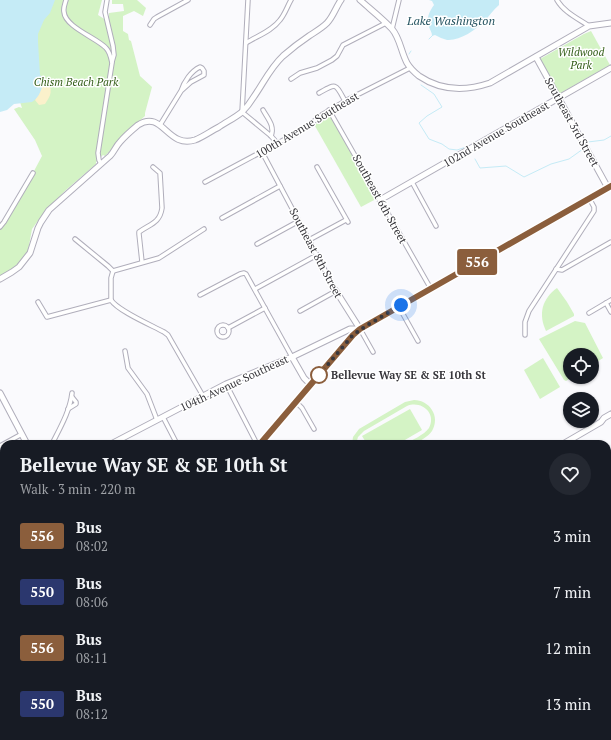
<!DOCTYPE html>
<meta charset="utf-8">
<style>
:root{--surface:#171b24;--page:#242831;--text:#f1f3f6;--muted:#9ea1a6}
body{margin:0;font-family:"PT Serif",serif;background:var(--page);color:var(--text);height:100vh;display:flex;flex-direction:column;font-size:15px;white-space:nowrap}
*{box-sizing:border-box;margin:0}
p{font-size:13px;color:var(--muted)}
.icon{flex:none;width:22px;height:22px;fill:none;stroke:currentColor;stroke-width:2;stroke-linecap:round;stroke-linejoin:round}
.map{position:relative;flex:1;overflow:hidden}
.sheet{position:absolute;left:0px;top:440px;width:611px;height:300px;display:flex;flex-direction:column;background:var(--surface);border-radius:12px 12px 0 0;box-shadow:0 1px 3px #0004}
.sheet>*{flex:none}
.badge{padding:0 8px;border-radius:3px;font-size:14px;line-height:26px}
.tools{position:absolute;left:563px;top:348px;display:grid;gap:8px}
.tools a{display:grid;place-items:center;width:36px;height:36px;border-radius:50%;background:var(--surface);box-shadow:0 1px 3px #0004;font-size:20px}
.you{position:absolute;width:20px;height:20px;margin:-10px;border:3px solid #fff;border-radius:50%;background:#1a73e8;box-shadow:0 0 0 6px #1a73e833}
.map>.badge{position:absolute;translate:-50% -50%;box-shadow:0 0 0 2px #fff}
.round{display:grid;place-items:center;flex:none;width:42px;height:42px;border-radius:21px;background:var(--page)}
.headline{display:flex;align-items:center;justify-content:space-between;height:68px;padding:0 20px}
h1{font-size:19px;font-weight:700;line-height:30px}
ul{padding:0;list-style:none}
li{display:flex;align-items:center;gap:12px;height:56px;padding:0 20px}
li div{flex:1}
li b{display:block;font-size:15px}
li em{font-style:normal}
li .badge{min-width:44px;font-weight:700;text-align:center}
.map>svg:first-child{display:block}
.green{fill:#d4f3c5}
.sand{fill:#fbf1cb}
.water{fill:#c5ebf6}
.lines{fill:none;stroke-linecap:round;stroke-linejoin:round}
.stream{stroke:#c5ebf6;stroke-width:1}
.street-casing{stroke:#b0aebb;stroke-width:5.5}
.secondary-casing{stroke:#b0aebb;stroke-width:7}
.primary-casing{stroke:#b0aebb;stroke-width:8}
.street{stroke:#fff;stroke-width:3.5}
.secondary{stroke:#fff;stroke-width:5}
.primary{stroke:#fff;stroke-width:5.5}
.tram{stroke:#535257;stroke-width:1}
.line-casing{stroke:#fff;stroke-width:9}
.line{stroke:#8b5e3c;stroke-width:6}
.walk{stroke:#38373c;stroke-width:4;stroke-dasharray:0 7.2}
.stop-dot{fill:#fff;stroke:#8b5e3c;stroke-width:2}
.labels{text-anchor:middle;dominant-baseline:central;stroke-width:3;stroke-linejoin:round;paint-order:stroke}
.park-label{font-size:11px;font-style:italic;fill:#345e19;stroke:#fff}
.street-label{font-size:11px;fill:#38373c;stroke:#fff}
.stop-label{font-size:11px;font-weight:bold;fill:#38373c;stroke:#fff;text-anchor:start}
.water-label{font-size:12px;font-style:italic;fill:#265461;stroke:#fff}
</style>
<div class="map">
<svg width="611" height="740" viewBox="0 0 611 740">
<rect width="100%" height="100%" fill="#fafafd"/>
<g class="green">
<polygon points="53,0 102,0 98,15 109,22 109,13 124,11 123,4 112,4 112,0 137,0 146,8 143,16 134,11 123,16 123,31 128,34 129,40 131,41 140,76 152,87 145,113 145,116 129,130 105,156 103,155 96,162 96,164 66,190 45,211 32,229 28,251 12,272 0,278 0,227 4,222 34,172 34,171 42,156 35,140 14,109 19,107 22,108 20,102 21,43"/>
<polygon points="591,31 610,65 559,94 540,59 584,34"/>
<polygon points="329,113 376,199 361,207 315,126 319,119"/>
<path d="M 557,288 L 567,302 L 574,314 L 574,316 L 546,331 C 538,314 542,299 557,288 Z"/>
<polygon points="575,321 585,323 603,358 592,365 592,355 570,355 570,377 572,377 566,381 564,380 539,339"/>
<polygon points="543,358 560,387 540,399 524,370"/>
<path d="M 414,400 C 429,400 441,416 432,431 C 429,436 420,441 414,444 C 412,444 408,444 405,444 C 412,440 424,435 429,428 C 437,413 421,400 407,406 L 364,431 L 358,437 L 356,444 L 352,444 L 353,437 L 359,429 L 405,402 Z"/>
<polygon points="410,409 422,430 398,444 367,444 362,436"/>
<polygon points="611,565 611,633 607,635 607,569"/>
<polygon points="611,717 611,740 582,740 581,736 607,736 607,719"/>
</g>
<path class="sand" d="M 44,79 L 48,80 C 52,91 52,94 45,104 L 39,105 L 35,100 L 42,87 Z"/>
<g class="water">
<path d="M 0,0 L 55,0 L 50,13 L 44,20 L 38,34 L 38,42 L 40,75 L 44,79 C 42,88 40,97 32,102 L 14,104 L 7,110 L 0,112 Z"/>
<path d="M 429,0 L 499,0 L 499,5 C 493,10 489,16 484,22 C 475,30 460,41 447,40 C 443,39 439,37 435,35 L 432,36 C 432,32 430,30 429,27 C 426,18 429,12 434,5 L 432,1 Z"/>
</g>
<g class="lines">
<g class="stream">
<polyline points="429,39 433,35"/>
<polyline points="409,54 411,51"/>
<polyline points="421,85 434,94 442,107 427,116 419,123 429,139 442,144 449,149 457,150 466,147"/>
<polyline points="588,142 604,140 611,136"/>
<polyline points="475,159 480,168 506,166 524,177 551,164 569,159 583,149"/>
</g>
<defs>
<g id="street">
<path d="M 66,0 C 65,4 63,8 64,12 C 65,27 97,38 106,48 C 110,52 111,58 112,63 L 98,153 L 99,160 L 101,164"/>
<polyline points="107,0 105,12 113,46 114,55 112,62"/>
<polyline points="248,0 242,112 271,136 278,144"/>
<path d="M 557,0 C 564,12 577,18 589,26"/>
<polyline points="150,25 154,19 157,17 188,0"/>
<polyline points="392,29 399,0"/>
<path d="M 246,43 C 257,36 272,31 280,20 C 285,14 287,7 291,0"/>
<polyline points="291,79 300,73 317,68 332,60 337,56 343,45 386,23"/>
<path d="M 319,93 C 337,83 335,83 345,101"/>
<path d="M 263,110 C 268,119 275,126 271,136"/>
<polyline points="329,110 431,289"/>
<path d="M 160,125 L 181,91 L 191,82 L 204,75 L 204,71 L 202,68 L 200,67 C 191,71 184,82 181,91"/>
<polyline points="262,152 336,291 300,311"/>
<polyline points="317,167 348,222"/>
<polyline points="205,182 304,129 323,114 345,101 410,68"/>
<polyline points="412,182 436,226"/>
<polyline points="222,218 280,186"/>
<polyline points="0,227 4,222 33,173"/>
<polyline points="75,239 108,266 113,271"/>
<polyline points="309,240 346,220"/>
<polyline points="257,244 299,221"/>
<path d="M 142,262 L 139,234 L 139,232 C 150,224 160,223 162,208 L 160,173 L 153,167"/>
<polyline points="556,269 562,270 611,242"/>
<polyline points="113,271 159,258 204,229"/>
<polyline points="255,289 317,255"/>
<polyline points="200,295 240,274 244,273 246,274 292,357"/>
<polyline points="111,300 111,278 113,271"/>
<path d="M 38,302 L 47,317 L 111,300 C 118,311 151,325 164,332 L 168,335 L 203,396"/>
<polyline points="606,303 611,312"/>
<polyline points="399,307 418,341"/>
<polyline points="589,313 611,300"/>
<circle cx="223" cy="331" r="6"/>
<polyline points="228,328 265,308"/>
<polyline points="360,329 373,352"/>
<polyline points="525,335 525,322 529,311 594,211 594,207 589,198"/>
<polyline points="125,351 128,368 147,394 157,420"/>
<polyline points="226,384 257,444"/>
<polyline points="296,402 302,408 314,429"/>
<polyline points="68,409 76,404 76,402 72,397"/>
<polyline points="163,417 177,444"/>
<path d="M 52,444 C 60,428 70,411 72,393"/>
<polyline points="0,446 22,434"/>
<polyline points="607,475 611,472"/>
<polyline points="607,542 611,538"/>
<polyline points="0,564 4,562"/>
<polyline points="0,673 4,674"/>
<polyline points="358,736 375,740"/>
<polyline points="323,740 327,740"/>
<polyline points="348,740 353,736"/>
<polyline points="392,740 398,736"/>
</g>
<g id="secondary">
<path d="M 360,0 C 370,9 383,19 392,29 C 400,38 401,52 407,63 C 410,68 414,72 419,76 C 441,91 466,91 490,83 L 589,26 L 611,23"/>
<polyline points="536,57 608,188"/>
<polyline points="380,200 611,68"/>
<path d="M 0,279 L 12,272 L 19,267 L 30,253 L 38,228 L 41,222 L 49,210 L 110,156 C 114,152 116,146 120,142 C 125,136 132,130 138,125 C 163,109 167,149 195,140 C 203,137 211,131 219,127 C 226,122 235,118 242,112 C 246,108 250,103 253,98 C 263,84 270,68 283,56 C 291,49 300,42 309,36 C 315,32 322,28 327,23 C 333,17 336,7 341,0"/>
<polyline points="336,291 360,329"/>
<polyline points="292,357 304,378 311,385"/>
<polyline points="0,393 27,444"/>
<polyline points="111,444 226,384 292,357 350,329 360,329"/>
<polyline points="563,444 601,422 604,418 611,414"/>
<polyline points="0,504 4,502"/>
<polyline points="607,649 611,646"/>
<polyline points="0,707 4,703"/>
<polyline points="0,736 4,734"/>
<polyline points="248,736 271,740"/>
<polyline points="498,736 500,740"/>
<polyline points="180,740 198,736"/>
<polyline points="435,740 442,736"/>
<polyline points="448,740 455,736"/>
</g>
<g id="primary">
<polyline points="260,444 353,335 360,329 611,186"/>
<polyline points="31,740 32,736"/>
</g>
</defs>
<use href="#street" class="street-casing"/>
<use href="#secondary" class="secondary-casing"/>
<use href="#primary" class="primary-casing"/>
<use href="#street" class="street"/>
<use href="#secondary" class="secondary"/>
<use href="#primary" class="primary"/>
<g class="tram">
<polyline points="607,637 611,635"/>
<polyline points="417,740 424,736"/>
</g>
</g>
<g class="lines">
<defs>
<polyline id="line" points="260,444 353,335 360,329 611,186"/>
</defs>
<use href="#line" class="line-casing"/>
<use href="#line" class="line"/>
<polyline class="walk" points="319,375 353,335 366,326 401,305"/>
</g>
<circle class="stop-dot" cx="319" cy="375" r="8"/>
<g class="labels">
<g class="park-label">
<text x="581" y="52">Wildwood<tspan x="581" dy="13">Park</tspan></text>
<text x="76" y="82">Chism Beach Park</text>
</g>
<g class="street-label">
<text transform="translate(572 122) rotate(61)">Southeast 3rd Street</text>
<text transform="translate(307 125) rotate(-31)">100th Avenue Southeast</text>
<text transform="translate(496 134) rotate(-30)">102nd Avenue Southeast</text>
<text transform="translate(380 199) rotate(61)">Southeast 6th Street</text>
<text transform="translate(316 253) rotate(62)">Southeast 8th Street</text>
<text transform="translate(234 383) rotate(-25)">104th Avenue Southeast</text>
</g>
<g class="stop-label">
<text x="331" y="375">Bellevue Way SE &amp; SE 10th St</text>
</g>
<g class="water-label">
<text x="451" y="20">Lake Washington</text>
</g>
</g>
</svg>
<div class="tools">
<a><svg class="icon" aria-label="locate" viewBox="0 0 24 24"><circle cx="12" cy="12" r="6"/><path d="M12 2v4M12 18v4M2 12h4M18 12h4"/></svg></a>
<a><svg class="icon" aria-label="layers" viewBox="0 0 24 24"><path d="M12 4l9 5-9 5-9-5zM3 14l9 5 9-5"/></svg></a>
</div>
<div class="you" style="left:401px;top:305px"></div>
<b class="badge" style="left:477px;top:262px;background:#8b5e3c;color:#fff">556</b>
<section class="sheet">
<div class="headline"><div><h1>Bellevue Way SE &amp; SE 10th St</h1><p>Walk · 3 min · 220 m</p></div><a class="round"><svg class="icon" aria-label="heart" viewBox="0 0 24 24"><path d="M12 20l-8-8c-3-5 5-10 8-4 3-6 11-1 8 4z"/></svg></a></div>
<ul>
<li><span class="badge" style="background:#8b5e3c;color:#fff">556</span><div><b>Bus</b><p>08:02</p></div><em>3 min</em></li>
<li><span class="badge" style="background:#2b376e;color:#fff">550</span><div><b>Bus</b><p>08:06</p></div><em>7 min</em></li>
<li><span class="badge" style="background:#8b5e3c;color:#fff">556</span><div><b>Bus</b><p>08:11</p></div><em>12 min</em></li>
<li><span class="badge" style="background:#2b376e;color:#fff">550</span><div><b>Bus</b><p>08:12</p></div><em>13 min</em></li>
</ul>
</section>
</div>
